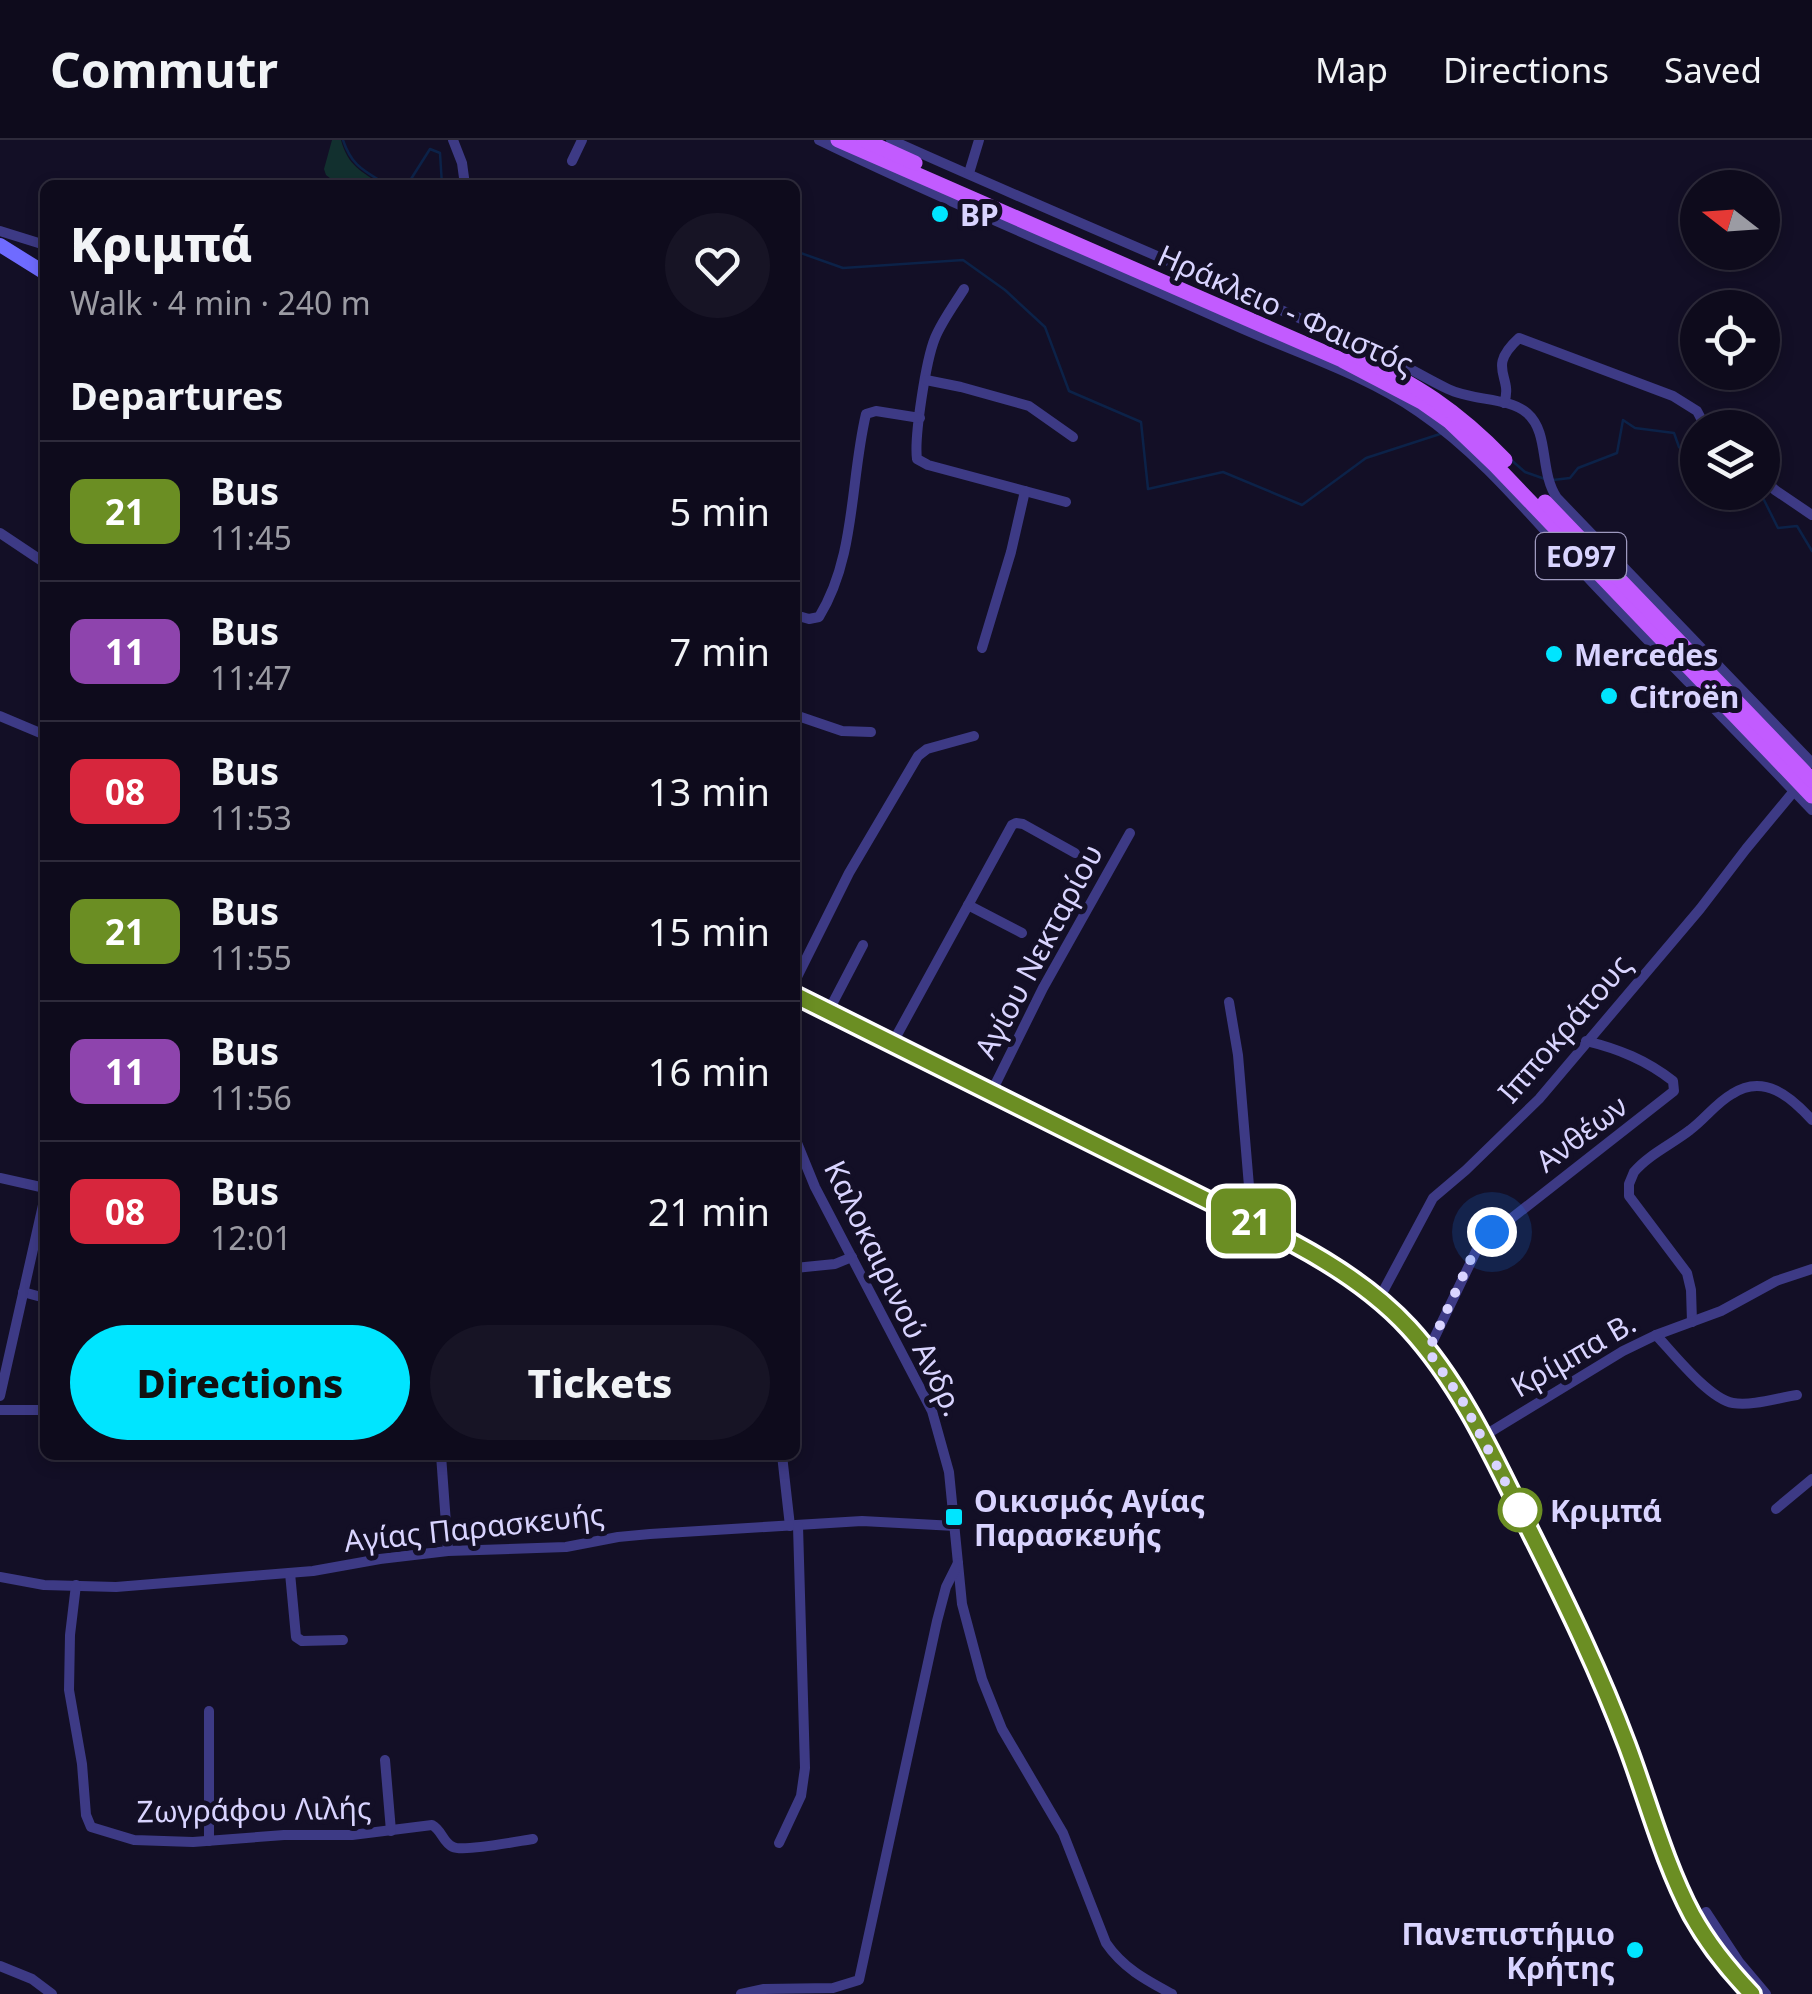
<!DOCTYPE html>
<meta charset="utf-8">
<style>
:root{--surface:#0e0b1c;--page:#171425;--text:#f1f3f6;--muted:#9b9ba3;--line:#2e2b3b;--accent:#00e5ff}
body{margin:0;font-family:"Noto Sans",sans-serif;background:var(--page);color:var(--text);height:100vh;display:flex;flex-direction:column;font-size:38px;white-space:nowrap}
*{box-sizing:border-box;margin:0}
p{font-size:32px;color:var(--muted)}
.icon{flex:none;width:55px;height:55px;fill:none;stroke:currentColor;stroke-width:2;stroke-linecap:round;stroke-linejoin:round}
.map{position:relative;flex:1;overflow:hidden}
.drawer{position:absolute;left:40px;top:40px;width:760px;height:1280px;display:flex;flex-direction:column;background:var(--surface);border-radius:15px;box-shadow:0 5px 15px #0003,0 0 0 2px var(--line)}
.drawer>*{flex:none}
.badge{padding:0 20px;border-radius:15px;font-size:35px;line-height:65px}
.needle{width:65px;rotate:287deg}
.fabs{position:absolute;left:1680px;top:30px;display:grid;gap:20px}
.fabs a{display:grid;place-items:center;width:100px;height:100px;border-radius:50%;background:var(--surface);box-shadow:0 5px 15px #0003,0 0 0 2px var(--line);font-size:50px}
.you{position:absolute;width:50px;height:50px;margin:-25px;border:8px solid #fff;border-radius:50%;background:#1a73e8;box-shadow:0 0 0 15px #1a73e833}
.map>.badge{position:absolute;translate:-50% -50%;box-shadow:0 0 0 5px #fff}
h2{padding:0 30px;font-size:38px;line-height:90px}
.round{display:grid;place-items:center;flex:none;width:105px;height:105px;border-radius:52px;background:var(--page)}
.head{display:flex;align-items:center;justify-content:space-between;height:170px;padding:0 30px}
h1{font-size:48px;font-weight:800;line-height:75px}
.button{display:flex;gap:20px;margin-top:auto;padding:20px 30px}
.button a{flex:1;height:115px;border-radius:60px;background:var(--accent);color:#111;font-size:40px;font-weight:800;line-height:115px;text-align:center}
.button a+a{background:var(--page);color:var(--text)}
ul{padding:0;list-style:none}
li{display:flex;align-items:center;gap:30px;height:140px;padding:0 30px;border-top:2px solid var(--line)}
li div{flex:1}
li b{display:block;font-size:38px}
li em{font-style:normal}
li .badge{min-width:110px;font-weight:700;text-align:center}
header{display:flex;align-items:center;gap:60px;box-sizing:border-box;height:140px;padding:0 50px;background:var(--surface);border-bottom:2px solid var(--line)}
header strong{font-size:48px}
nav{display:flex;gap:55px;margin-inline-start:auto;font-size:35px}
.map>svg:first-child{display:block}
.green{fill:#12302f}
.lines{fill:none;stroke-linecap:round;stroke-linejoin:round}
.stream{stroke:#0c2248;stroke-width:2.5}
.minor{stroke:#3d3a85;stroke-width:10}
.secondary{stroke:#6f6bff;stroke-width:14}
.primary{stroke:#c25bff;stroke-width:15}
.line-casing{stroke:#fff;stroke-width:22}
.line{stroke:#6b8e23;stroke-width:15}
.walk{stroke:#d9d4ff;stroke-width:10;stroke-dasharray:0 18}
.poi-dot{fill:#00e5ff;stroke:#130f26;stroke-width:4}
.stop-dot{fill:#fff;stroke:#6b8e23;stroke-width:5}
.labels{text-anchor:middle;dominant-baseline:central;stroke-width:10;stroke-linejoin:round;paint-order:stroke}
.shield{fill:#130f26;stroke:#9e99be;stroke-width:2.5}
.shield-label{font-size:28px;font-weight:bold;fill:#d9d4ff}
.poi-label{font-size:30px;font-weight:bold;fill:#d9d4ff;stroke:#130f26;text-anchor:start}
.street-label{font-size:30px;fill:#d9d4ff;stroke:#130f26}
.stop-label{font-size:30px;font-weight:bold;fill:#d9d4ff;stroke:#130f26;text-anchor:start}
</style>
<header>
<strong>Commutr</strong>
<nav><a>Map</a><a>Directions</a><a>Saved</a></nav>
</header>
<div class="map">
<svg width="1812" height="1854" viewBox="0 0 1812 1854">
<rect width="100%" height="100%" fill="#130f26"/>
<path class="green" d="M 332,0 L 341,0 C 348,26 361,31 382,45 L 339,45 L 326,35 L 324,29 Z"/>
<g class="lines">
<g class="stream">
<path d="M 343,0 C 352,27 365,31 387,45"/>
<polyline points="392,45 411,39 430,9 440,13 442,45"/>
<polyline points="795,111 843,128 963,120 1005,150 1045,187 1069,251 1141,282 1148,349 1223,332 1302,365 1366,318 1440,294"/>
<polyline points="1510,319 1525,332 1545,339"/>
<polyline points="1553,340 1570,338 1578,328 1617,313 1623,280 1635,288 1674,293 1679,307 1698,323"/>
<polyline points="1760,352 1778,388 1797,386 1812,411"/>
</g>
<g class="minor">
<polyline points="453,0 462,23 465,45"/>
<path d="M 819,0 C 955,66 1096,123 1234,185 C 1296,213 1362,233 1419,272 C 1485,317 1536,383 1591,441 C 1664,518 1739,593 1812,670"/>
<path d="M 891,0 C 1056,74 1223,143 1387,217 C 1408,227 1427,239 1448,249 C 1472,261 1509,257 1527,273 C 1550,293 1539,332 1557,358 L 1812,623"/>
<polyline points="572,21 582,0"/>
<polyline points="969,33 979,0"/>
<polyline points="0,91 45,105"/>
<path d="M 964,149 C 954,165 942,181 935,198 C 926,220 914,297 917,319 L 928,325 L 1066,362"/>
<polyline points="926,240 961,247 1029,266 1073,297"/>
<path d="M 1504,263 C 1514,236 1485,229 1519,198 L 1673,256 L 1697,271 L 1706,288"/>
<polyline points="1762,338 1775,350 1812,375"/>
<polyline points="0,393 45,423"/>
<path d="M 795,475 L 809,479 L 819,477 C 856,417 850,341 866,274 L 876,271 L 920,278"/>
<polyline points="982,508 1011,412 1025,351"/>
<polyline points="795,575 842,591 871,592"/>
<polyline points="0,576 45,595"/>
<polyline points="968,765 1022,793"/>
<polyline points="795,841 849,733 918,616 927,609 974,596"/>
<polyline points="1229,862 1238,915 1252,1082"/>
<polyline points="828,872 863,805"/>
<polyline points="892,904 1012,685 1016,683 1023,684 1075,713"/>
<polyline points="991,953 1043,848 1130,693"/>
<path d="M 795,998 L 815,1047 L 932,1271 L 949,1332 L 962,1464 L 982,1539 L 1002,1589 L 1063,1693 L 1106,1803 C 1123,1828 1146,1840 1172,1854"/>
<polyline points="0,1038 45,1048"/>
<polyline points="795,1128 835,1124 852,1117"/>
<polyline points="23,1152 45,1158"/>
<polyline points="1379,1159 1433,1058 1466,1030 1539,959 1700,769 1746,709 1794,651"/>
<path d="M 1692,1182 L 1691,1150 L 1687,1133 L 1629,1056 L 1629,1044 L 1634,1032 C 1648,1015 1672,1004 1690,990 C 1705,979 1716,963 1732,954 C 1764,933 1791,957 1812,980"/>
<path d="M 1656,1195 C 1673,1213 1709,1259 1733,1263 C 1753,1266 1777,1258 1797,1255"/>
<path d="M 1428,1211 L 1480,1103 L 1674,951 L 1673,941 C 1646,920 1619,909 1586,901"/>
<polyline points="0,1256 45,1056"/>
<polyline points="0,1270 45,1270"/>
<polyline points="1482,1297 1623,1211 1656,1195 1721,1171 1776,1141 1812,1129"/>
<polyline points="441,1315 448,1411"/>
<polyline points="782,1315 790,1386"/>
<polyline points="1776,1369 1812,1339"/>
<polyline points="290,1433 296,1497 302,1501 343,1500"/>
<polyline points="0,1437 44,1445 116,1447 313,1431 380,1419 448,1411 566,1407 618,1397 650,1394 862,1381 955,1386"/>
<path d="M 76,1445 L 70,1495 L 69,1550 L 82,1624 L 86,1675 L 91,1687 L 134,1700 L 193,1702 L 284,1695 L 352,1695 L 432,1685 C 442,1690 443,1703 453,1707 C 463,1712 519,1701 533,1699"/>
<polyline points="385,1620 391,1691"/>
<polyline points="209,1701 209,1571"/>
<polyline points="779,1703 801,1656 805,1628 798,1386"/>
<polyline points="1706,1772 1739,1822 1766,1854"/>
<polyline points="0,1826 32,1839 52,1854"/>
<polyline points="741,1854 764,1849 833,1848 859,1840 937,1481 946,1447 958,1423"/>
</g>
<g class="secondary">
<polyline points="0,105 45,133"/>
<polyline points="795,855 1293,1103 1348,1135 1379,1159 1419,1199 1455,1249 1520,1370 1593,1520 1688,1767 1713,1808 1752,1854"/>
</g>
<g class="primary">
<polyline points="838,0 1342,220 1422,262 1449,281 1495,325 1812,656"/>
<polyline points="864,0 915,23"/>
<path d="M 1353,214 C 1416,244 1457,270 1505,320"/>
<polyline points="1545,362 1812,640"/>
</g>
</g>
<g class="lines">
<defs>
<path id="line" d="M 795,855 L 1293,1103 C 1336,1126 1376,1152 1409,1188 C 1464,1248 1497,1325 1533,1397 C 1567,1465 1600,1533 1627,1605 C 1648,1661 1664,1722 1692,1775 C 1708,1804 1729,1830 1752,1854"/>
</defs>
<use href="#line" class="line-casing"/>
<use href="#line" class="line"/>
<polyline class="walk" points="1492,1092 1476,1108 1428,1211 1462,1260 1520,1370"/>
</g>
<g class="poi-dot">
<circle cx="940" cy="74" r="10"/>
<circle cx="1554" cy="514" r="10"/>
<circle cx="1609" cy="556" r="10"/>
<rect x="944" y="1367" width="20" height="20" rx="5"/>
<circle cx="1635" cy="1810" r="10"/>
</g>
<circle class="stop-dot" cx="1520" cy="1370" r="20"/>
<g class="labels">
<rect class="shield" x="1536" y="393" width="90" height="46" rx="8"/>
<g class="shield-label">
<text x="1581" y="416">ΕΟ97</text>
</g>
<g class="poi-label">
<text x="960" y="74">BP</text>
<text x="1574" y="514">Mercedes</text>
<text x="1629" y="556">Citroën</text>
<text x="974" y="1360">Οικισμός Αγίας<tspan x="974" dy="34">Παρασκευής</tspan></text>
<text x="1615" y="1793" text-anchor="end">Πανεπιστήμιο<tspan x="1615" dy="34">Κρήτης</tspan></text>
</g>
<g class="street-label">
<text transform="translate(1286 169) rotate(24)">Ηράκλειο - Φαιστός</text>
<text transform="translate(1038 811) rotate(-62)">Αγίου Νεκταρίου</text>
<text transform="translate(1564 888) rotate(-49)">Ιπποκράτους</text>
<text transform="translate(1581 993) rotate(-37)">Ανθέων</text>
<text transform="translate(895 1148) rotate(64)">Καλοκαιρινού Ανδρ.</text>
<text transform="translate(1573 1214) rotate(-30)">Κρίμπα Β.</text>
<text transform="translate(474 1387) rotate(-6)">Αγίας Παρασκευής</text>
<text transform="translate(254 1669) rotate(-1)">Ζωγράφου Λιλής</text>
</g>
<g class="stop-label">
<text x="1550" y="1370">Κριμπά</text>
</g>
</g>
</svg>
<div class="fabs">
<a><svg class="needle" viewBox="-14 -14 28 28"><path d="M0-13l5 13h-10z" fill="#e53935"/><path d="M0 13l5-13h-10z" fill="#9b9ba3"/></svg></a>
<a><svg class="icon" aria-label="locate" viewBox="0 0 24 24"><circle cx="12" cy="12" r="6"/><path d="M12 2v4M12 18v4M2 12h4M18 12h4"/></svg></a>
<a><svg class="icon" aria-label="layers" viewBox="0 0 24 24"><path d="M12 4l9 5-9 5-9-5zM3 14l9 5 9-5"/></svg></a>
</div>
<div class="you" style="left:1492px;top:1092px"></div>
<b class="badge" style="left:1251px;top:1081px;background:#6b8e23;color:#fff">21</b>
<section class="drawer">
<div class="head"><div><h1>Κριμπά</h1><p>Walk · 4 min · 240 m</p></div><a class="round"><svg class="icon" aria-label="heart" viewBox="0 0 24 24"><path d="M12 20l-8-8c-3-5 5-10 8-4 3-6 11-1 8 4z"/></svg></a></div>
<h2>Departures</h2>
<ul>
<li><span class="badge" style="background:#6b8e23;color:#fff">21</span><div><b>Bus</b><p>11:45</p></div><em>5 min</em></li>
<li><span class="badge" style="background:#8e44ad;color:#fff">11</span><div><b>Bus</b><p>11:47</p></div><em>7 min</em></li>
<li><span class="badge" style="background:#d7263d;color:#fff">08</span><div><b>Bus</b><p>11:53</p></div><em>13 min</em></li>
<li><span class="badge" style="background:#6b8e23;color:#fff">21</span><div><b>Bus</b><p>11:55</p></div><em>15 min</em></li>
<li><span class="badge" style="background:#8e44ad;color:#fff">11</span><div><b>Bus</b><p>11:56</p></div><em>16 min</em></li>
<li><span class="badge" style="background:#d7263d;color:#fff">08</span><div><b>Bus</b><p>12:01</p></div><em>21 min</em></li>
</ul>
<div class="button"><a>Directions</a><a>Tickets</a></div>
</section>
</div>
